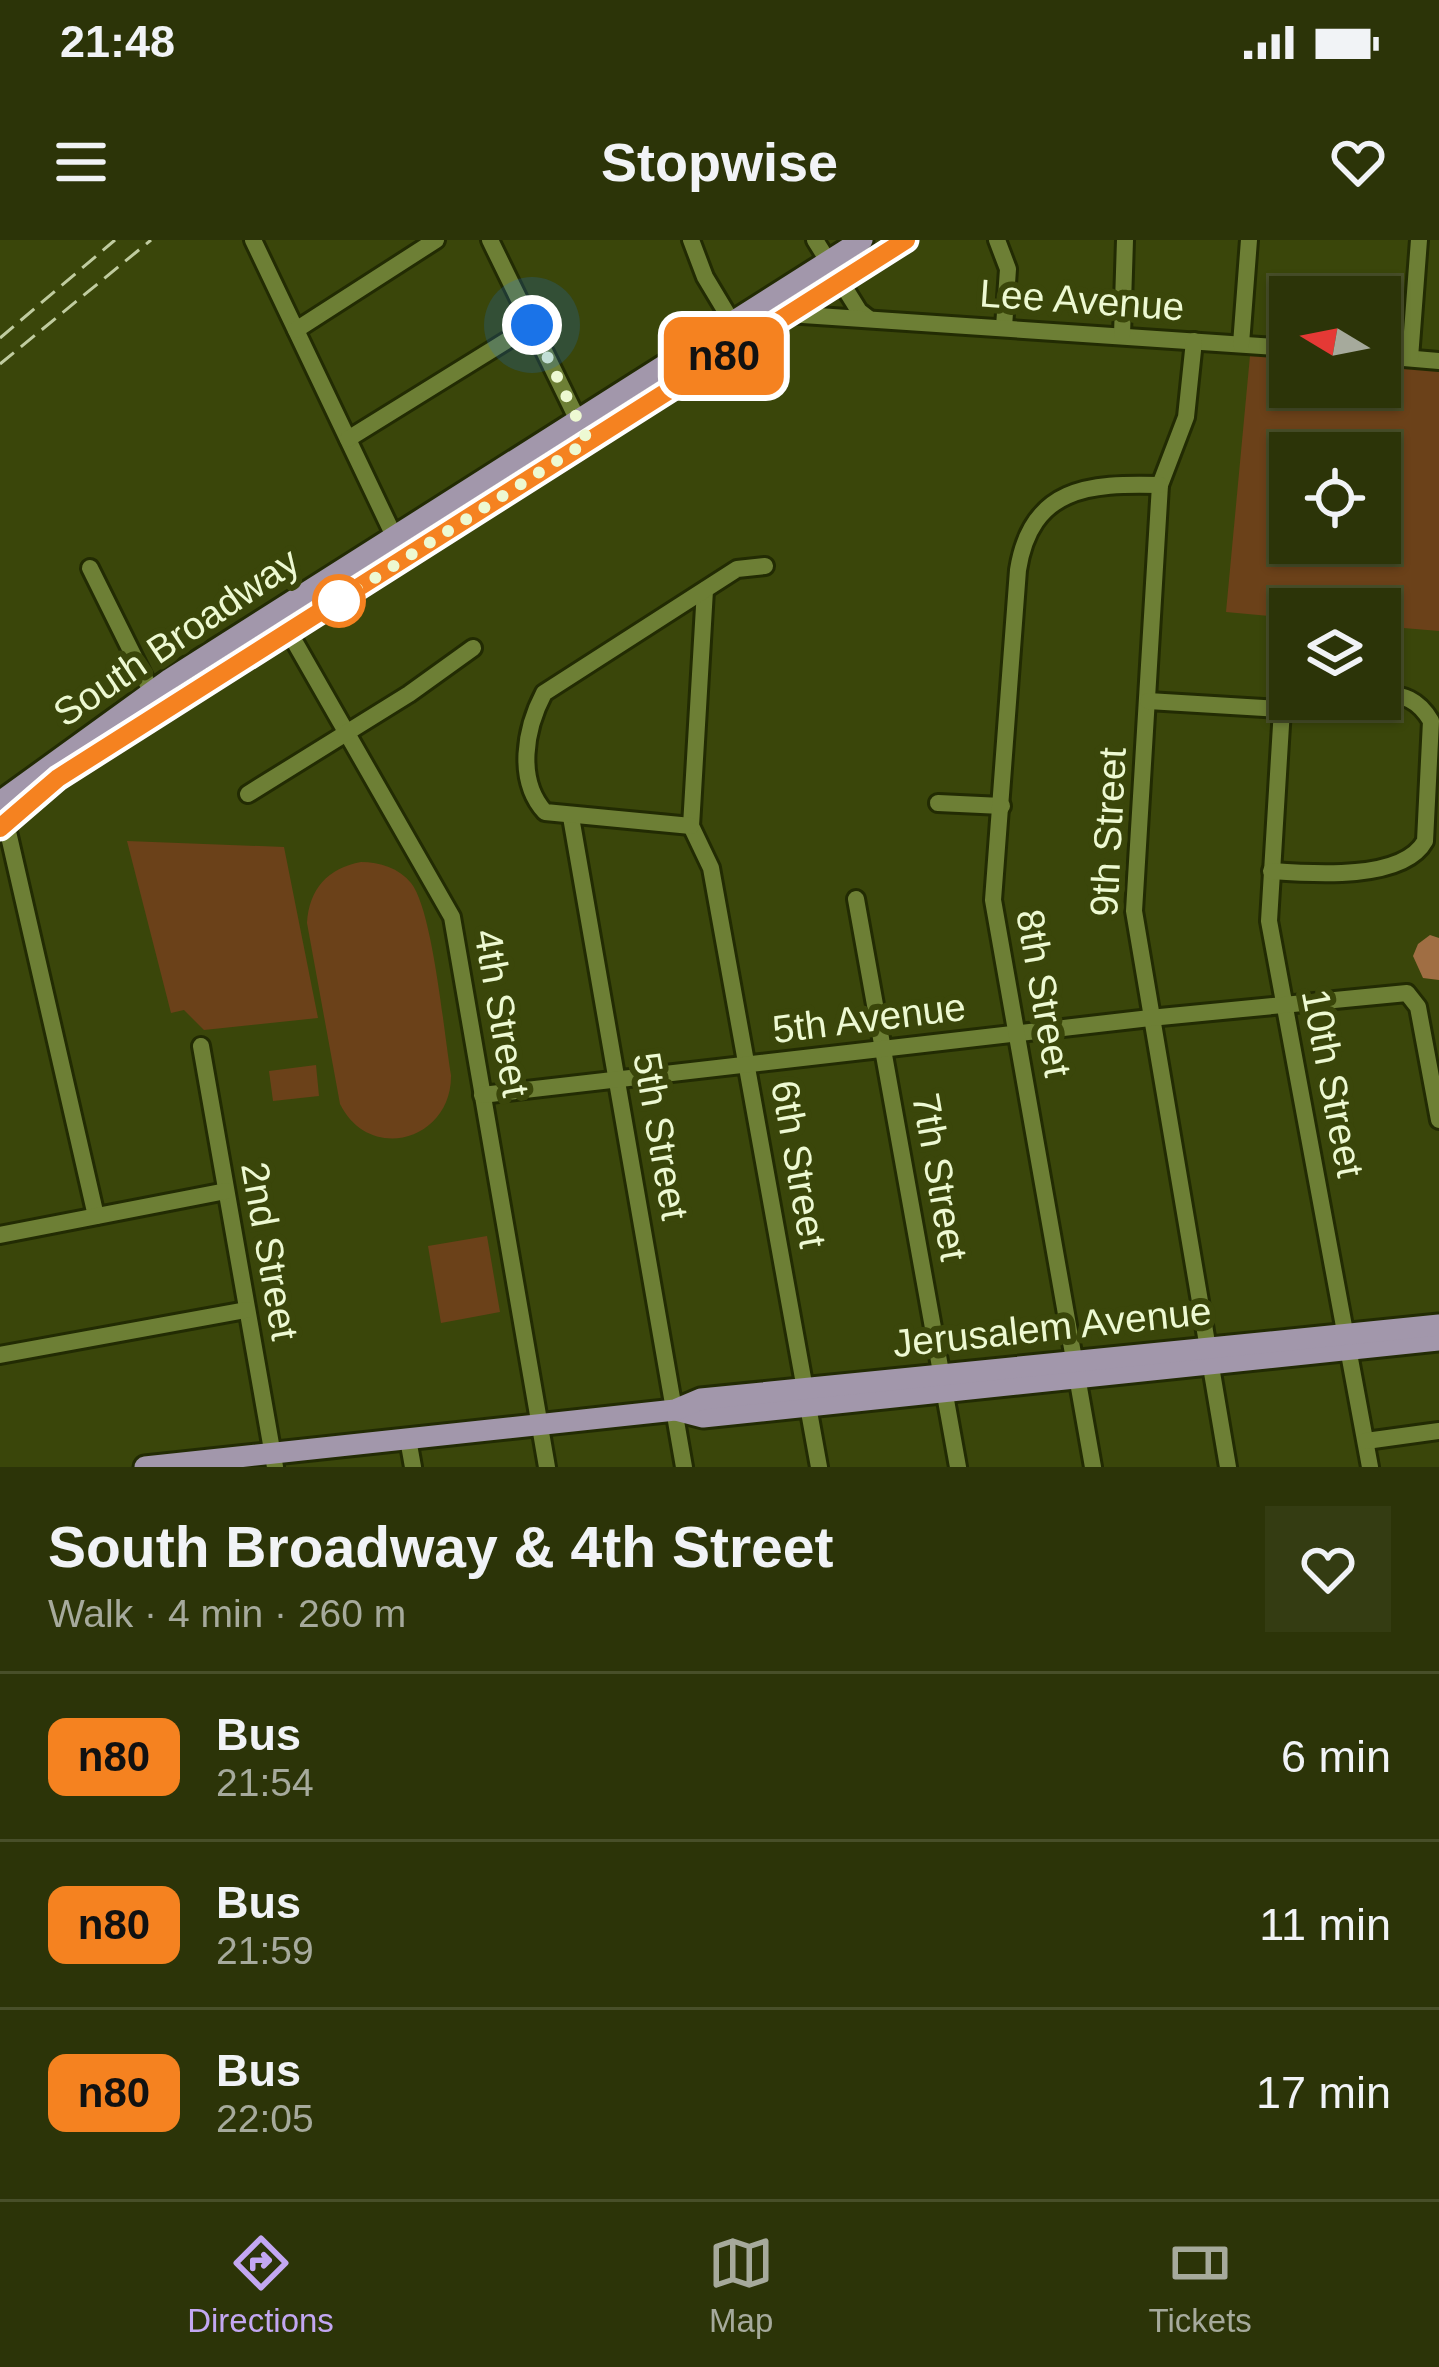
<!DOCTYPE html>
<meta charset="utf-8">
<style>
:root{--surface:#2c3408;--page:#343c12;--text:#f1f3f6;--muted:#a6aa9c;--line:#484f29;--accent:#c3a7f2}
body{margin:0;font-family:Helvetica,sans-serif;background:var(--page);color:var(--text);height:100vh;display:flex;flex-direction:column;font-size:45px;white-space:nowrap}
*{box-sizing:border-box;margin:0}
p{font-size:39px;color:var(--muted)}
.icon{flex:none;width:66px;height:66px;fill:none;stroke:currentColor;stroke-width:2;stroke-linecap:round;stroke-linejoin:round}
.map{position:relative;height:1227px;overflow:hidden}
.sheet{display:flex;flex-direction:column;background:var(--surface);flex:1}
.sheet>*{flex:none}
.badge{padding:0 24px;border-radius:18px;font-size:42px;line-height:78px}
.needle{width:78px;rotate:280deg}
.controls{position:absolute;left:1269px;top:36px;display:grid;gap:24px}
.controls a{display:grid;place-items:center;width:132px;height:132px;border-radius:0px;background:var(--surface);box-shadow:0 3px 9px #0004,0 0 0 3px var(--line);font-size:60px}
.you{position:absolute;width:60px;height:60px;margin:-30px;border:9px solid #fff;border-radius:50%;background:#1a73e8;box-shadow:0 0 0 18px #1a73e833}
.map>.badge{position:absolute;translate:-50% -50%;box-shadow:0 0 0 6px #fff}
.round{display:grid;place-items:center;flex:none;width:126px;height:126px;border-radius:0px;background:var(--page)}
.head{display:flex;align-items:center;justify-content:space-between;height:204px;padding:0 48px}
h1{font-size:57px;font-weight:700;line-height:90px}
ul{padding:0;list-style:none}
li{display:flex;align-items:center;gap:36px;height:168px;padding:0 48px;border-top:3px solid var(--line)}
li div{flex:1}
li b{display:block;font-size:45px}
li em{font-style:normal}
li .badge{min-width:132px;font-weight:700;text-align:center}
.status{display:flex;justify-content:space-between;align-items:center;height:84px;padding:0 60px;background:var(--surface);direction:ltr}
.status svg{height:33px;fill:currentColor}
header{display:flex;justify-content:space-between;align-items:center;height:156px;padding:0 48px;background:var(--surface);font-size:54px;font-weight:700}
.tabs{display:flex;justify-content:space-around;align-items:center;height:168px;border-top:3px solid var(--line);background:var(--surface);font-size:33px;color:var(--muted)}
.tabs a{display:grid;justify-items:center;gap:6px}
.tabs .selected{color:var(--accent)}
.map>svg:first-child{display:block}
.green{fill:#6b4119;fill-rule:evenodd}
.forest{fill:#a06e43}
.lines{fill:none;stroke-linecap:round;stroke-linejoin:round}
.minor-casing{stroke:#222b03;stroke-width:22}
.major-casing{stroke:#222b03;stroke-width:27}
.minor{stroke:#6d7f35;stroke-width:16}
.major{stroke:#a297ab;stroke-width:21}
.rail{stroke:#c0cca0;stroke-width:3;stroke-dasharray:18 9;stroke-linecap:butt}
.line-casing{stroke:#fff;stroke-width:27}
.line{stroke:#f58220;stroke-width:18}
.walk{stroke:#edf9d2;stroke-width:12;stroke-dasharray:0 21.6}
.stop-dot{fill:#fff;stroke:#f58220;stroke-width:6}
.labels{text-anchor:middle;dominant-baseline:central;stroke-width:12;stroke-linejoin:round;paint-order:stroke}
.street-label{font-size:39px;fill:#edf9d2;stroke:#3a460a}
</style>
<div class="status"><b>21:48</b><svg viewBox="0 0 49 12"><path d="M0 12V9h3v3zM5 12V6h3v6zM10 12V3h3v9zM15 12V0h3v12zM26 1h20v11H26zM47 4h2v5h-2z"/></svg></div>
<header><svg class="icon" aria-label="menu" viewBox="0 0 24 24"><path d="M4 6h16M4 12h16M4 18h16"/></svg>Stopwise<svg class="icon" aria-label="heart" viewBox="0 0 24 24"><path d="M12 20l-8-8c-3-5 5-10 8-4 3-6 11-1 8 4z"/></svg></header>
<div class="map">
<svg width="1439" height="1227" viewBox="0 0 1439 1227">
<rect width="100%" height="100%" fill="#3a460a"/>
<g class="green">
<path d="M 1251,105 L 1290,109 L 1290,147 L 1380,147 L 1380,117 L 1439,122 L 1439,391 L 1380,386 L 1380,369 L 1290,369 L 1290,378 L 1226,372 ZM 1290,213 L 1380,213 L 1380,303 L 1290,303 Z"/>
<polygon points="127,601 284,607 318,778 204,790 184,770 171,773"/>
<path d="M 361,622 C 380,622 399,628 411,643 C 433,670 444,795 451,835 C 452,900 370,924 340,864 L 307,683 C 309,649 328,628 361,622 Z"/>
<polygon points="316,825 319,856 273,861 269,831"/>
<polygon points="487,996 500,1072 441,1083 428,1006"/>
</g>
<polygon class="forest" points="1430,695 1439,698 1439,740 1423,738 1413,716 1418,704"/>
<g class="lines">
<defs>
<g id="minor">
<polyline points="253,0 394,296"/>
<polyline points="490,0 588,201"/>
<polyline points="691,0 705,37 732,82"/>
<polyline points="815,0 859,71 868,78"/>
<polyline points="997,0 1008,29 1004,87"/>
<polyline points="788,74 1290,108"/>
<polyline points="296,90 436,0"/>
<polyline points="1122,95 1125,0"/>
<polyline points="1194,101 1186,177 1160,245 1134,671 1228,1227"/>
<polyline points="1241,104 1249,0"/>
<polyline points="1380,116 1439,121"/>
<polyline points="1410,118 1419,0"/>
<polyline points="348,199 532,85"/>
<polyline points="90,328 151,451"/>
<polyline points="705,350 691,586 711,628 819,1227"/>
<polyline points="277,371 452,677 547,1227"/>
<polyline points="1290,455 1282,469 1269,681 1370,1227"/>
<polyline points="1148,461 1282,469"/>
<polyline points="248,554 409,454 473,408"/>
<polyline points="938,563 1002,566"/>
<polyline points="571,577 684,1227"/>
<polyline points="6,583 96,976"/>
<path d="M 691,586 L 545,572 C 516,540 525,489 544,453 L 737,329 L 765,326"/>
<path d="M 1271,631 C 1312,634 1403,641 1425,601 L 1431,481 C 1418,459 1404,455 1380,453"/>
<polyline points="856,659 958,1227"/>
<polyline points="201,806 275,1227"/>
<polyline points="482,855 1150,778 1407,753 1418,767 1439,880"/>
<polyline points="0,995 226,951"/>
<polyline points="0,1115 246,1070"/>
<polyline points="408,1199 413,1227"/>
<polyline points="1366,1201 1439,1191"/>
<path d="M 1093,1227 L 993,660 L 1018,330 C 1031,247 1089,243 1160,245"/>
</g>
<g id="major">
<polyline points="0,562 170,439 862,0"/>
<polyline points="0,588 58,538 906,0"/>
<polyline points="676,1170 703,1177 1439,1100"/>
<polyline points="145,1227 675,1170 701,1159 1439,1085"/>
</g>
</defs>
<use href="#minor" class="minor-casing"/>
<use href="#major" class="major-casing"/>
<use href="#minor" class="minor"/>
<use href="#major" class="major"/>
<g class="rail">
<polyline points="0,98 115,0"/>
<polyline points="0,124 151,0"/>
</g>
</g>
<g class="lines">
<defs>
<polyline id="line" points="0,588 58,538 906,0"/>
</defs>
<use href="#line" class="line-casing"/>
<use href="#line" class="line"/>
<polyline class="walk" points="339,361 588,201 532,85"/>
</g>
<circle class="stop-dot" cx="339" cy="361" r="24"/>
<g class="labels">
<g class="street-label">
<text transform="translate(1082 60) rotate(4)">Lee Avenue</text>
<text transform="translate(176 397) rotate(-34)">South Broadway</text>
<text transform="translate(1108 592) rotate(-87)">9th Street</text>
<text transform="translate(1044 753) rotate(80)">8th Street</text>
<text transform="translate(502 773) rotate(80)">4th Street</text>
<text transform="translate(869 778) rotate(-7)">5th Avenue</text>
<text transform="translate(1333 843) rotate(79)">10th Street</text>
<text transform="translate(661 896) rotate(80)">5th Street</text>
<text transform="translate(799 924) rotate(80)">6th Street</text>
<text transform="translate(940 937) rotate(80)">7th Street</text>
<text transform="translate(270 1011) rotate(80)">2nd Street</text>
<text transform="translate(1052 1087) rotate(-6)">Jerusalem Avenue</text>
</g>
</g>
</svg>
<div class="controls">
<a><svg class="needle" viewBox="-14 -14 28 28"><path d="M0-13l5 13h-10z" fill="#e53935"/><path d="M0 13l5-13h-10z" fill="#a6aa9c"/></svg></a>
<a><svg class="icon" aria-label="locate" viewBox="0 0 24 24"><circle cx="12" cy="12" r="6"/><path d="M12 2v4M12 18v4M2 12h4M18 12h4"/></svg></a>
<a><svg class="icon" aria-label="layers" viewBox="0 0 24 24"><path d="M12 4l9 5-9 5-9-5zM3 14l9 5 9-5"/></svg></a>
</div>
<div class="you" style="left:532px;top:85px"></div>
<b class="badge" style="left:724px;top:116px;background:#f58220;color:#111">n80</b>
</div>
<section class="sheet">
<div class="head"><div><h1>South Broadway &amp; 4th Street</h1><p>Walk · 4 min · 260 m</p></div><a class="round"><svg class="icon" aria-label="heart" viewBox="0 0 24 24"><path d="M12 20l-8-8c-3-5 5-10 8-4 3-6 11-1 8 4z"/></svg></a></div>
<ul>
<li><span class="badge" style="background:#f58220;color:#111">n80</span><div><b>Bus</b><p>21:54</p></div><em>6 min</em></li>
<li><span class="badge" style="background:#f58220;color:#111">n80</span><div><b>Bus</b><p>21:59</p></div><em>11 min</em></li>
<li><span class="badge" style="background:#f58220;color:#111">n80</span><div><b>Bus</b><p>22:05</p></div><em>17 min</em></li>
</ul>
</section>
<nav class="tabs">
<a class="selected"><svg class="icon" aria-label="directions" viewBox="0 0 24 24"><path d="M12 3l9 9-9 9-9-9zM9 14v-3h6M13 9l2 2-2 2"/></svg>Directions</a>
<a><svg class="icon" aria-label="map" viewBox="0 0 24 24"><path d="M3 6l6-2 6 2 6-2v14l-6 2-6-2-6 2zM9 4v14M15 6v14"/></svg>Map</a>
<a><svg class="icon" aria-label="tickets" viewBox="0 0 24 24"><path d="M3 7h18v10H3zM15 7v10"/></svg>Tickets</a>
</nav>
